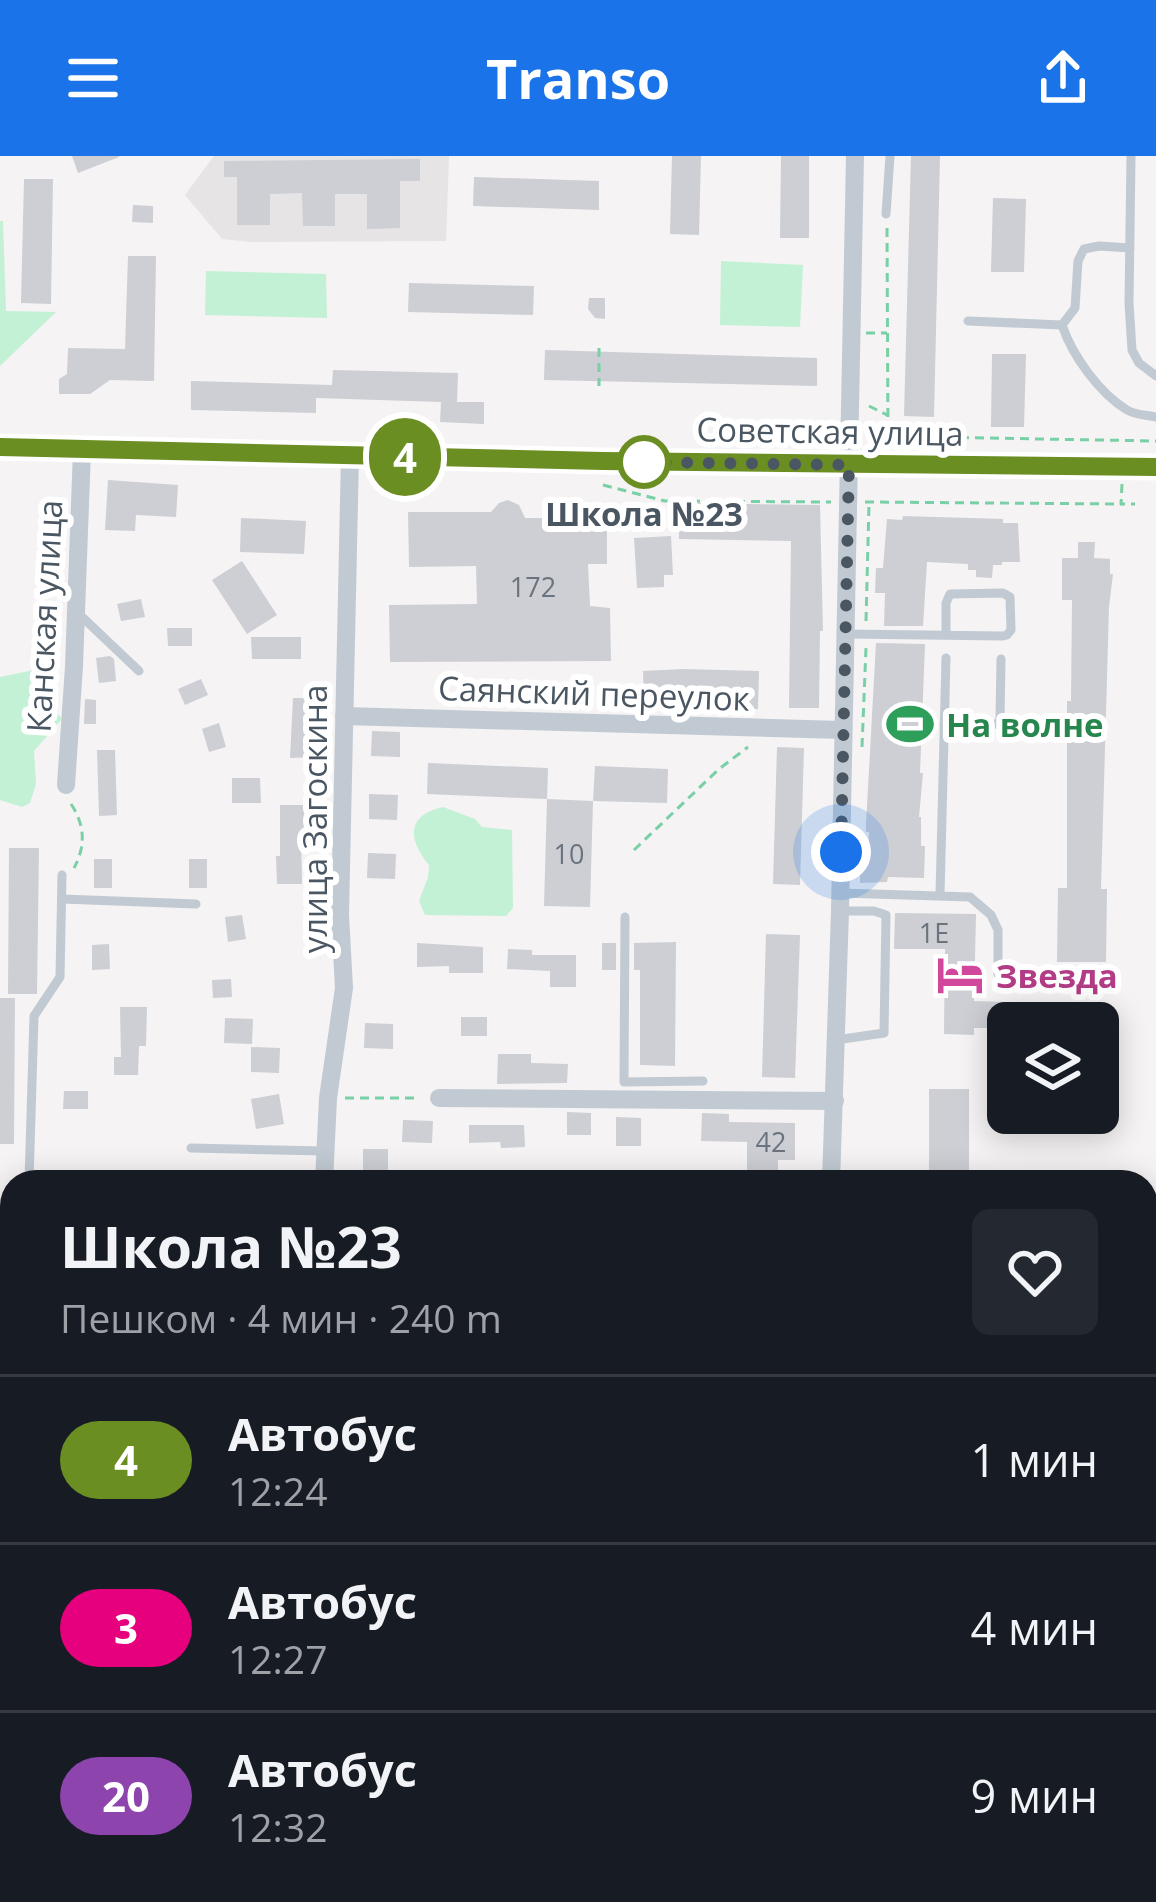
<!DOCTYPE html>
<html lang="ru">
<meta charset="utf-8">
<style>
:root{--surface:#171b24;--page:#242831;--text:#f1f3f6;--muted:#9ea1a6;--line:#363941;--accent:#1a73e8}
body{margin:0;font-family:"Open Sans",sans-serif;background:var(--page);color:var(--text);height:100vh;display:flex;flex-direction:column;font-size:45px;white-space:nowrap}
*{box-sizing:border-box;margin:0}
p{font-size:39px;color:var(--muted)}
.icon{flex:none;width:66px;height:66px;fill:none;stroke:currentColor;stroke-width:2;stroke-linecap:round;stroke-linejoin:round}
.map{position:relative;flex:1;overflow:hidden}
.sheet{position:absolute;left:0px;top:1014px;width:1158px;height:732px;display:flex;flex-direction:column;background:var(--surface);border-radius:36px 36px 0 0;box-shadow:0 6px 30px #0003}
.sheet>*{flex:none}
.badge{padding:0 24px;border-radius:39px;font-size:42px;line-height:78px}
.tools{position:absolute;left:987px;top:846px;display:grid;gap:24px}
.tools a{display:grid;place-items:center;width:132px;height:132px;border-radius:18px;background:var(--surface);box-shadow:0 6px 30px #0003;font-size:60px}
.you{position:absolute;width:60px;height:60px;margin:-30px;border:9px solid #fff;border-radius:50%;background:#1a73e8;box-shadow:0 0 0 18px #1a73e833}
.map>.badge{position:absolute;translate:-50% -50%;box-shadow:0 0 0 6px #fff}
.round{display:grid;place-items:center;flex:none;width:126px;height:126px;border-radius:18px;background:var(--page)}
.head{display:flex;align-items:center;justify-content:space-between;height:204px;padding:0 60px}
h1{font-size:57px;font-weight:700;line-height:90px}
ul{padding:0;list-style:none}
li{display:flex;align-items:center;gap:36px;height:168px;padding:0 60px;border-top:3px solid var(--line)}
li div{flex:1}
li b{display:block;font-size:45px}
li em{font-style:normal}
li .badge{min-width:132px;font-weight:700;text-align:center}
header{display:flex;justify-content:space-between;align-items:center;height:156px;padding:0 60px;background:var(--accent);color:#fff;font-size:54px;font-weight:700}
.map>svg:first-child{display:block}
.education{fill:#e6e4e5}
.green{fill:#c3f1d5}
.building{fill:#cdcfd5}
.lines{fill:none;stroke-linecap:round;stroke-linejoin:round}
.path{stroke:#7ad0a6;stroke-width:3;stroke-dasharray:9 6;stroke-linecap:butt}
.service{stroke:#c1cad2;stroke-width:9}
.minor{stroke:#c1cad2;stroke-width:18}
.secondary{stroke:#c1cbd6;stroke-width:24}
.line-casing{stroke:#fff;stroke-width:27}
.line{stroke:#6b8e23;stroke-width:18}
.walk{stroke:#4a5661;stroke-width:12;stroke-dasharray:0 21.6}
.stop-dot{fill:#fff;stroke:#6b8e23;stroke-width:6}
.labels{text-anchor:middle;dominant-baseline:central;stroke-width:12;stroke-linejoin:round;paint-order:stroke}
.number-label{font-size:27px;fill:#6b747e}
.street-label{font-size:33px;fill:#4a5661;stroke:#fff}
.stop-label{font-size:33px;font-weight:bold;fill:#4a5661;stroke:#fff}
.leisure-label{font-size:33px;font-weight:bold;fill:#27864d;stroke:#fff;text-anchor:start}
.hotel-label{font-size:33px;font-weight:bold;fill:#b23c85;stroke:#fff;text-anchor:start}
</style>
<header><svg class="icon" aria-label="menu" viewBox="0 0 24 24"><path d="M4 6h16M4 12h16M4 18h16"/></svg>Transo<svg class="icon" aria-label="share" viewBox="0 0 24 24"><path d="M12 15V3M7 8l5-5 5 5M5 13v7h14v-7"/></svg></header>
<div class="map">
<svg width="1156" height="1746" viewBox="0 0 1156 1746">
<rect width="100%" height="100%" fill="#f5f3f3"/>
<polygon class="education" points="214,0 449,0 446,85 251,86 222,83 185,39"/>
<g class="green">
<polygon points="0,65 3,65 6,155 56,156 0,210"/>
<polygon points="721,105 803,109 800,171 720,169"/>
<polygon points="206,115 326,118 327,162 205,159"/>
<polygon points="44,512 57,531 47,544 62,563 34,595 36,628 30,647 22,651 0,644 0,521"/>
<path d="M 443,651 L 475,663 L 482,671 L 512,674 L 513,752 L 506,760 L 425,759 L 419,745 L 428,721 L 429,709 C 407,683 407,659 443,651 Z"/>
</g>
<g class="building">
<polygon points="72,0 119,0 119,1 78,17"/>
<polygon points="672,0 701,0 699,79 670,78"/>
<polygon points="781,0 809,0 809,82 780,82"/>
<polygon points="911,0 940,0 934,261 904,260"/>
<polygon points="420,3 420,25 400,25 400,72 367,73 367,38 335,38 335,70 303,70 302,37 270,38 270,69 237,69 237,21 224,21 224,5"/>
<polygon points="474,21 599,25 599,54 473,50"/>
<polygon points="24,23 53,23 51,148 21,147"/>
<polygon points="993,42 1026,43 1024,116 991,116"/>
<polygon points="133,49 153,50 153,67 132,66"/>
<polygon points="128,100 156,100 154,225 110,224 90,238 59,238 59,223 67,218 68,192 125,193"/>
<polygon points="409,127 534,130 533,159 408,156"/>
<polygon points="589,142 605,142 605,163 595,162 588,153"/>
<polygon points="545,194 817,202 817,230 544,224"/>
<polygon points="992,198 1026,198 1024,271 991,271"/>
<polygon points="333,214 458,217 457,246 484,246 484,268 440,266 441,246 316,242 316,257 191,254 191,225 332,229"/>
<polygon points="108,324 178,329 176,361 136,359 135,375 105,374"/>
<polygon points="508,344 519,349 525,362 607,362 607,408 588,408 590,450 610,452 611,505 390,506 389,449 477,448 476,410 409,411 408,356 491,356 499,347"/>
<polygon points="679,347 820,349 823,475 820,475 819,552 789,552 791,385 679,383"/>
<polygon points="903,360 1003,363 1003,367 1018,367 1020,406 1002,406 1002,409 993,409 992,422 976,421 976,414 968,414 968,408 927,406 923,470 884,470 885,437 875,437 876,412 883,412 887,363 902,364"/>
<polygon points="241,362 306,365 304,398 240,396"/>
<polygon points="671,380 673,419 664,419 664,431 637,432 634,382"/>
<polygon points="1078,386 1095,386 1094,402 1110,403 1110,418 1113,418 1109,451 1101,733 1107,733 1106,806 1057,806 1058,732 1067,732 1067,545 1071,545 1072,444 1062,444 1062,402 1078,402"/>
<polygon points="242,405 277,459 247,478 212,424"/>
<polygon points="141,443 145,461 121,465 117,448"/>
<polygon points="167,472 192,472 192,490 168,490"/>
<polygon points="251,481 301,481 301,503 252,503"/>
<polygon points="876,487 925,488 920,617 923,617 919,661 921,661 921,690 925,690 924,722 888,721 887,726 860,727 860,701 868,701 869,676 866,676 866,668"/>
<polygon points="110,500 114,503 116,525 99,527 96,502"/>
<polygon points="683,513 759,515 758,553 682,551 682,539 657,539 657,548 644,548 643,515"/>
<polygon points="201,523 208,539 185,549 178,533"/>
<polygon points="293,542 317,542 317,565 313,565 315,601 290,602"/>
<polygon points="85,543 96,544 96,568 84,568"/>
<polygon points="219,567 226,591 209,596 202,573"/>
<polygon points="372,575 400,576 400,601 371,600"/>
<polygon points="777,591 804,592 800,729 773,728"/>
<polygon points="97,594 115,594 117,659 99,660"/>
<polygon points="428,607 548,612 547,643 427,638"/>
<polygon points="595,610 668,613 667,647 593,645"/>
<polygon points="232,622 260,622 261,647 232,647"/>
<polygon points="369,638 398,639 397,664 369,663"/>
<polygon points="547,643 593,645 590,751 544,750"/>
<polygon points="280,649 304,649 305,677 301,677 302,728 277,728 276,700 280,700"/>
<polygon points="9,692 39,692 37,838 8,838"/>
<polygon points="368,697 396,698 395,723 367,722"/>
<rect x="94" y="703" width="18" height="29"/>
<rect x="189" y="703" width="18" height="29"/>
<polygon points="895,757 976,758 974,845 1006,846 1006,872 974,872 974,879 944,878 945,793 894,793"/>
<polygon points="242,759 246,783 228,786 225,761"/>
<polygon points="766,778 800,779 795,922 762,921"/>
<polygon points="676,786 675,910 640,909 640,814 634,814 634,787"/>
<polygon points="417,787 483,791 483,817 449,817 449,810 417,811"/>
<rect x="602" y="787" width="14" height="27"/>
<polygon points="109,788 110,813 92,814 92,789"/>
<polygon points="508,793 532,794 532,799 576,799 576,831 550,831 550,815 507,813"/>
<polygon points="231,823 232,841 213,842 212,824"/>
<polygon points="0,842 15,842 14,988 0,988"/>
<polygon points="120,851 147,851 146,890 139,890 138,919 114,919 114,901 121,901"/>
<rect x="461" y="861" width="26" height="19"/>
<polygon points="225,862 253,863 252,888 224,887"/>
<polygon points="365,867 393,868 393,893 364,892"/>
<polygon points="251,891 280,892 279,917 251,916"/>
<polygon points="498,898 531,898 531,907 568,908 567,927 497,928"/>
<rect x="929" y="933" width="40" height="89"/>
<polygon points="64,935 88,935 88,953 63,953"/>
<polygon points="279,938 284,968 256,973 251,943"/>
<polygon points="567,956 591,957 591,979 567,979"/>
<polygon points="702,957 729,958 729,966 795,967 795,1004 778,1004 778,1026 747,1026 747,986 701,985"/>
<polygon points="616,961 641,962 641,990 616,990"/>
<polygon points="403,964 433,965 432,987 402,986"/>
<polygon points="469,969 524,969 525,991 501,992 500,986 469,987"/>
<rect x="363" y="993" width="25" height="28"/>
</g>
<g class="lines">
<g class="path">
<polyline points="887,72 888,279"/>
<polyline points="866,177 887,177"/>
<polyline points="599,192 599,230"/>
<polyline points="869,250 887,259"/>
<polyline points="870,280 1156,285"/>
<polyline points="1122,328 1121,348 1135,348"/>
<polyline points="603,329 665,345 831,346"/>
<polyline points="865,346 1121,348"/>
<polyline points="866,465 869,348"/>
<polyline points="862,591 866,492"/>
<path d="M 71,648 C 85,669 86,690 74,712"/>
<polyline points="634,694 719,613 748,591"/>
<polyline points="345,942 420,942"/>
<polyline points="0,1327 12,1327"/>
<polyline points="1146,1433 1156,1433"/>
<polyline points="0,1466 12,1467"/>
<polyline points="370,1736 410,1737 405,1734"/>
</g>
<g class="service">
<polyline points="1131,0 1129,147 1132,194 1139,207 1156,220"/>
<polyline points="886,58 890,0"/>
<polyline points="968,165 1062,169 1075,152 1078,105 1084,93 1099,90 1130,92"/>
<path d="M 1062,169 C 1072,199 1099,237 1127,254 C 1135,259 1147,259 1156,261"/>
<polyline points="80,459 139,515"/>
<polyline points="845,478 1003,480 1007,479 1011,474 1010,441 1003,437 950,438 946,447 946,479"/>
<polyline points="944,569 997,568 1000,564 1001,503"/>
<polyline points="841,737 970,741 991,759 998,774 998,818"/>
<polyline points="940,739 946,502"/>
<polyline points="62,743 196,748"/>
<polyline points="625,761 624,926 703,925"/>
<polyline points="836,884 884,877 886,759 874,755 842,755"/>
<polyline points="191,992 325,995"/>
<polyline points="250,1024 250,1026"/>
<polyline points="29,1025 34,860 60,821 62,719"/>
<polyline points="0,1188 12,1188"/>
<polyline points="1146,1308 1156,1308"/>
<polyline points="0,1356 12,1356"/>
<polyline points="1146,1391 1156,1391"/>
<polyline points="1146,1483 1156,1483"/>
<polyline points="0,1536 12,1536"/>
<polyline points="0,1595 6,1596"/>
<polyline points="1146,1614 1156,1614"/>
<polyline points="0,1634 12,1635"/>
<polyline points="58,1734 58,1746"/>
<polyline points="493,1734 493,1746"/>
<polyline points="682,1734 682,1746"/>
<polyline points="946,1734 1012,1736"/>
<polyline points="1093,1734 1093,1746"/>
<polyline points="538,1746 538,1734"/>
<polyline points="844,1746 845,1734"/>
<polyline points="904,1746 909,1734"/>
</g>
<g class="minor">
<polyline points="344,560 842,574"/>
<polyline points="66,629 74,510 82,294"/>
<polyline points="439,942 835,945"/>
<polyline points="324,1026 328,942 344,832 340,759 350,300"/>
<polyline points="831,1026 840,755 855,0"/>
<polyline points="0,1300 12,1301"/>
<polyline points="805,1746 805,1734"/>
</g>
<polyline class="secondary" points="0,291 603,305 1156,311"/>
</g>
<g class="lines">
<defs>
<polyline id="line" points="0,291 603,305 1156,311"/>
</defs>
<use href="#line" class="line-casing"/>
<use href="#line" class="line"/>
<polyline class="walk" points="644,306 849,309 841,696"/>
</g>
<defs>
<symbol id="stadium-bare" viewBox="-9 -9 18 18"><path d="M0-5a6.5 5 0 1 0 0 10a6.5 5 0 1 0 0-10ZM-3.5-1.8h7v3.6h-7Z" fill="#2e9e5b" stroke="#fff" stroke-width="2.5" paint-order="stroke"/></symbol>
<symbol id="hotel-bare" viewBox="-9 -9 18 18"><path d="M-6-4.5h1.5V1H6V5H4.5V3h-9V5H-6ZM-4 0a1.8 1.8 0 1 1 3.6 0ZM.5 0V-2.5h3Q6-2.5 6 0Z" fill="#d1479c" stroke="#fff" stroke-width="2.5" paint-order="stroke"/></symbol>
</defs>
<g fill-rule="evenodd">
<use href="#stadium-bare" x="877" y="535" width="66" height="66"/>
<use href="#hotel-bare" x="927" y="786" width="66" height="66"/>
</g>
<circle class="stop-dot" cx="644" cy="306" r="24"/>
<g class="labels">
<g class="number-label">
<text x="533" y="430">172</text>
<text x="569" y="697">10</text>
<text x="934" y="776">1Е</text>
<text x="771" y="985">42</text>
</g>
<g class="street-label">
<text transform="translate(830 275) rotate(1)">Советская улица</text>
<text transform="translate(44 460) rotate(-87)">Канская улица</text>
<text transform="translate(594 537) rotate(2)">Саянский переулок</text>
<text transform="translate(314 663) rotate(-90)">улица Загоскина</text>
</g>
<g class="stop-label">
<text x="644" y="357">Школа №23</text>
</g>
<g class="leisure-label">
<text x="946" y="568">На волне</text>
</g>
<g class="hotel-label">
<text x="996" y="819">Звезда</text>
</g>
</g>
</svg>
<div class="tools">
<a><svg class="icon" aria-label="layers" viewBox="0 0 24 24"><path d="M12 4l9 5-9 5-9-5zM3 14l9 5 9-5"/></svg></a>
</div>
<div class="you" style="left:841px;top:696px"></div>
<b class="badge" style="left:405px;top:301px;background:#6b8e23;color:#fff">4</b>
<section class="sheet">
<div class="head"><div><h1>Школа №23</h1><p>Пешком · 4 мин · 240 m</p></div><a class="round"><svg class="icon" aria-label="heart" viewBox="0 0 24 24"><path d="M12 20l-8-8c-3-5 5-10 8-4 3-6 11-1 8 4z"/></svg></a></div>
<ul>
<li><span class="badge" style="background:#6b8e23;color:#fff">4</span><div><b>Автобус</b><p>12:24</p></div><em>1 мин</em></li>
<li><span class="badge" style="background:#e6007e;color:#fff">3</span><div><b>Автобус</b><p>12:27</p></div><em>4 мин</em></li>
<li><span class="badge" style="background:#8e44ad;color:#fff">20</span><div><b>Автобус</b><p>12:32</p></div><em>9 мин</em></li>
</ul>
</section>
</div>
